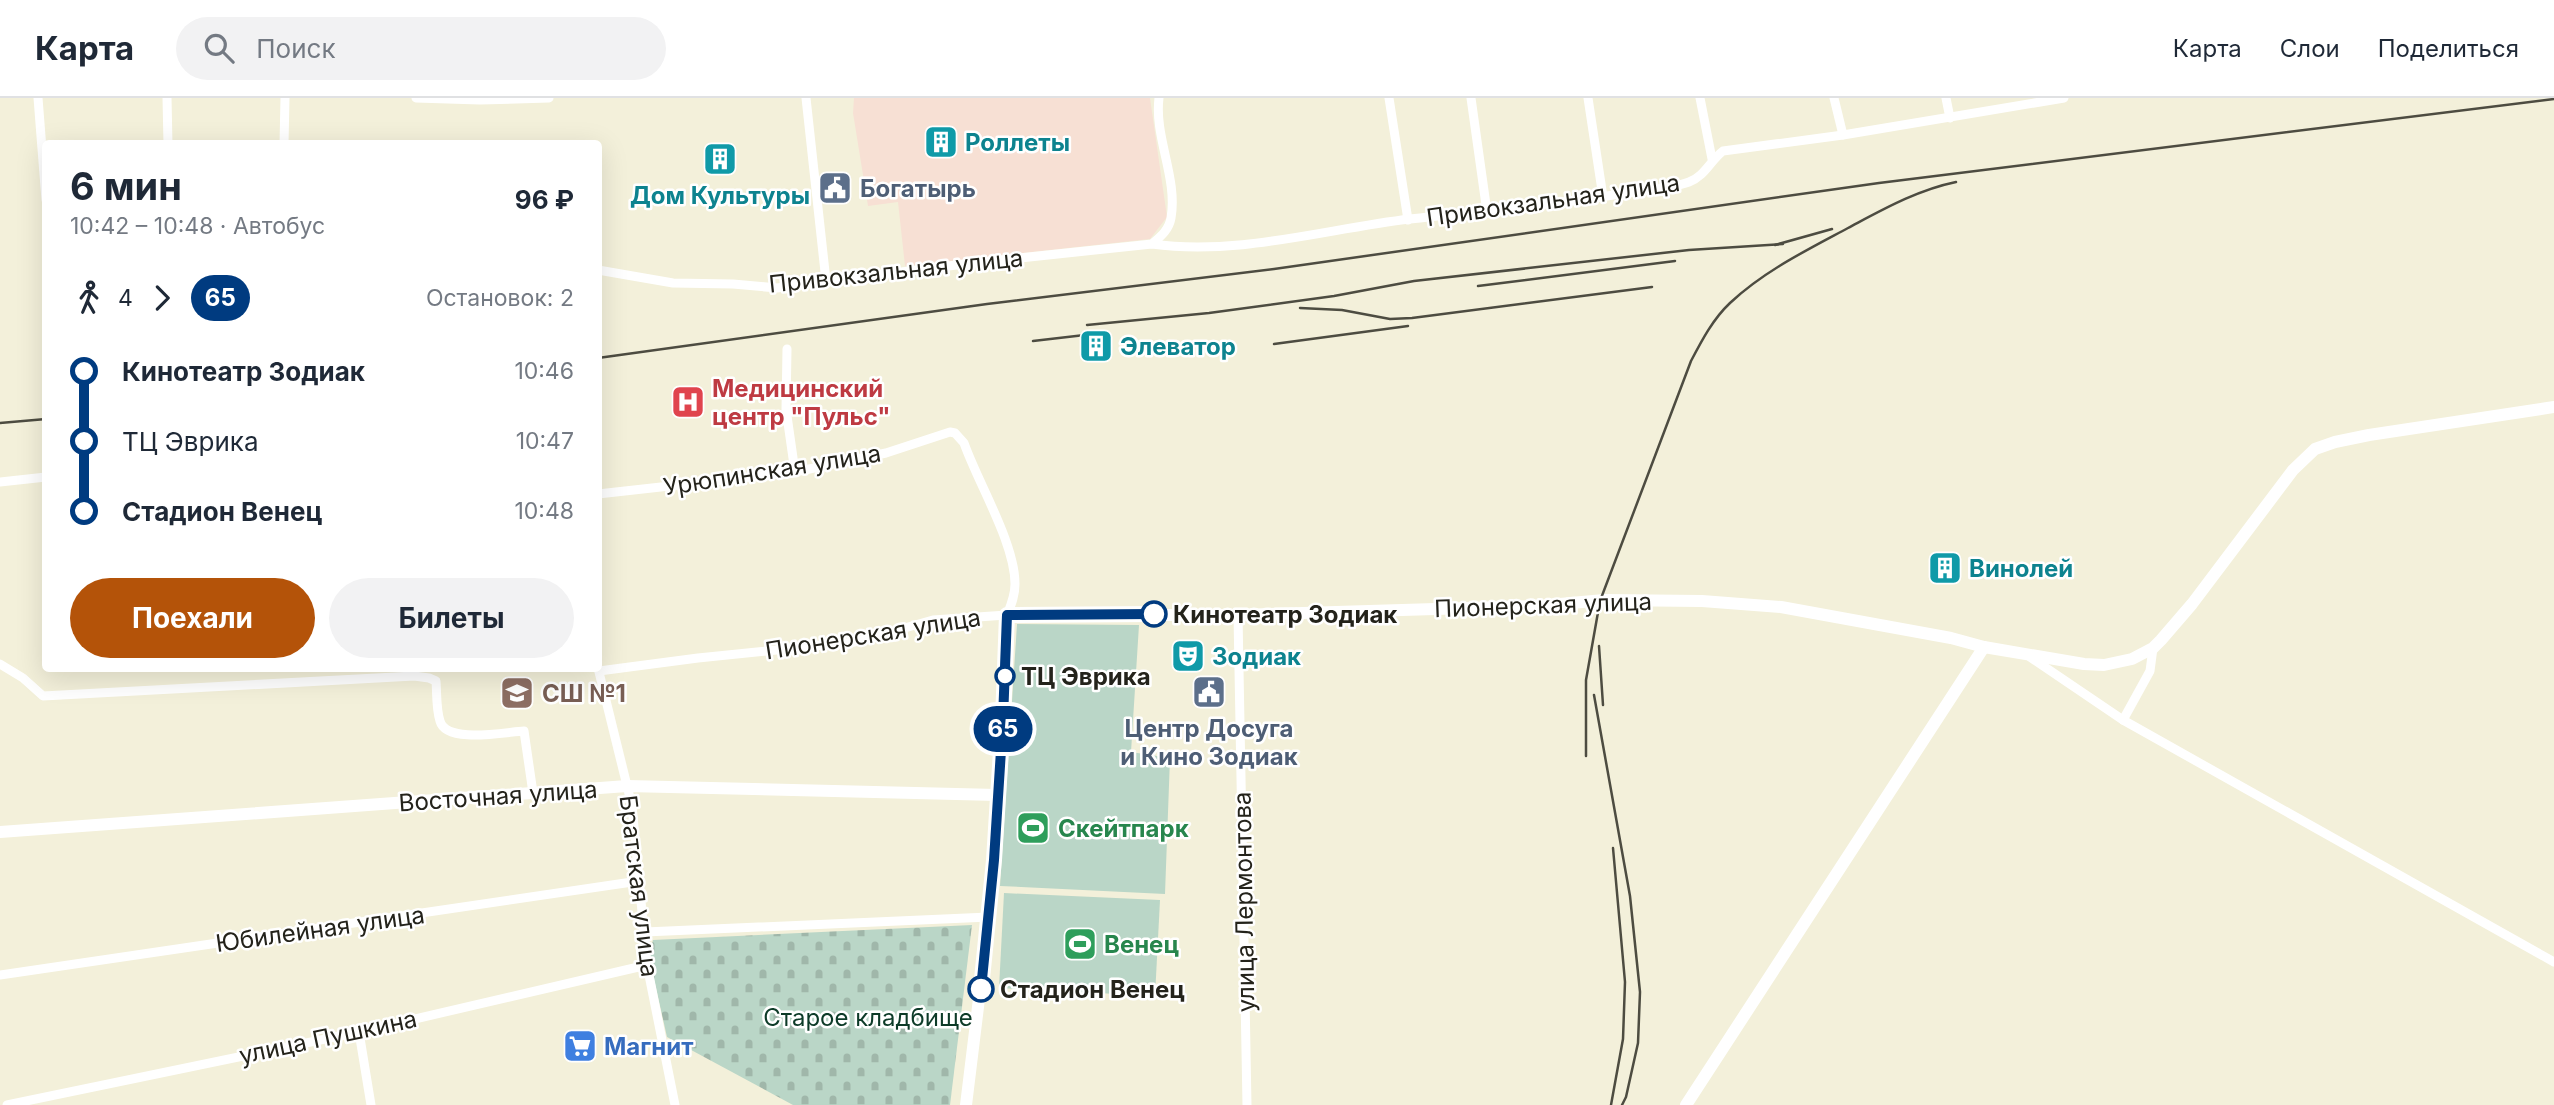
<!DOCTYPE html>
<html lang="ru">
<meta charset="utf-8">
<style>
:root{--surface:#fff;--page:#f2f2f3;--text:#1f2937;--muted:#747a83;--line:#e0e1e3;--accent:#b45309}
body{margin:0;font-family:Inter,sans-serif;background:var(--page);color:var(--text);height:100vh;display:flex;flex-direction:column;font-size:26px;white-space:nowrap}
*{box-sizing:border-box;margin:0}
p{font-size:23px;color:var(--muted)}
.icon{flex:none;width:38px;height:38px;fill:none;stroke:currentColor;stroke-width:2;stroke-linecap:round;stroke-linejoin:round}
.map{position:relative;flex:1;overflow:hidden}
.drawer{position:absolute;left:42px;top:42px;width:560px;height:532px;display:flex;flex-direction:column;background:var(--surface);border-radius:7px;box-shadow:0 7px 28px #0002}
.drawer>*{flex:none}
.badge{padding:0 14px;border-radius:23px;font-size:24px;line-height:46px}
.map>.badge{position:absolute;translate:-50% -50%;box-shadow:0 0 0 4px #fff}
.legs{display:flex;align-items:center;gap:10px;height:77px;padding:0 28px;font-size:23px}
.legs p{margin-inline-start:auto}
.summary{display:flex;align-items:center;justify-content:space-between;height:119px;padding:0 28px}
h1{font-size:38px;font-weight:700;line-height:52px}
.action{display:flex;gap:14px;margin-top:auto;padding:14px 28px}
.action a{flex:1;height:80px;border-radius:42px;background:var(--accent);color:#fff;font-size:28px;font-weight:700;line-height:80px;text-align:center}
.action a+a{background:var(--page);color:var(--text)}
ul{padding:0 28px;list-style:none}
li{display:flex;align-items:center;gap:24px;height:70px;font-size:26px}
li i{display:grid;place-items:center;width:10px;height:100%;margin:0 9px;background:currentColor}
li i::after{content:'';width:18px;height:18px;margin:-9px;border:5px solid;border-radius:50%;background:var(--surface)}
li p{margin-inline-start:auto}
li:first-child i{background:linear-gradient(#0000 50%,currentColor 0)}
li:last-child i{background:linear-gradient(currentColor 50%,#0000 0)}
header{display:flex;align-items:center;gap:42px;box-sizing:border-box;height:98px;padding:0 35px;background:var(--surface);border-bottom:2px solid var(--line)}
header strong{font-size:33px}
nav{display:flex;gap:38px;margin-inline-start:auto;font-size:24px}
.search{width:490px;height:63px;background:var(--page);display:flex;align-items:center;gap:18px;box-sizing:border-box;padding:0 24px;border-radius:38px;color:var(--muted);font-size:26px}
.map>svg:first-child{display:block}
.commercial{fill:#f7e0d4}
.green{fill:#bad6c7}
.cemetery{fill:url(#cemetery-stones)}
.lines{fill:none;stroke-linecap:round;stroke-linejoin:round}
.street{stroke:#fff;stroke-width:9}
.secondary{stroke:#fff;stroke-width:12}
.rail{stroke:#4d4c41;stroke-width:2.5}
.line-1-casing{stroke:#fff;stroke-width:16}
.line-1{stroke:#003b80;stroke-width:10}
.stop-1-dot{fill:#fff;stroke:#003b80;stroke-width:3.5}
.labels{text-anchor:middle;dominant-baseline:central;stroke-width:5;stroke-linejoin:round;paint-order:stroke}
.culture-label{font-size:24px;font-weight:bold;fill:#0d838f;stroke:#fff;text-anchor:start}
.service-label{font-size:24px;font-weight:bold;fill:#4e5e75;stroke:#fff;text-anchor:start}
.street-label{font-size:24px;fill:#24231b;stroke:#fff}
.health-label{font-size:24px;font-weight:bold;fill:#be3a42;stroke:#fff;text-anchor:start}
.stop-label{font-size:24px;font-weight:bold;fill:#24231b;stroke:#fff;text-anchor:start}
.education-label{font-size:24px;font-weight:bold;fill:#785e54;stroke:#fff;text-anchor:start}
.leisure-label{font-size:24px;font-weight:bold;fill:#27864d;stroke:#fff;text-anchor:start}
.park-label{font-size:24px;fill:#0d3b28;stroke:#fff}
.shop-label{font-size:24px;font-weight:bold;fill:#366cbe;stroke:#fff;text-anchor:start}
</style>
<header>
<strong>Карта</strong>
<div class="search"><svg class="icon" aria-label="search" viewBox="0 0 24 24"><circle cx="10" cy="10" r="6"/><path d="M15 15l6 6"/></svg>Поиск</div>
<nav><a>Карта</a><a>Слои</a><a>Поделиться</a></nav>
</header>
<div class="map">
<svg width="2554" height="1007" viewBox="0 0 2554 1007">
<defs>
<pattern id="cemetery-stones" width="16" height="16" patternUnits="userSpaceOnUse" patternTransform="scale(1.75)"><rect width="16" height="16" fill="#bad6c7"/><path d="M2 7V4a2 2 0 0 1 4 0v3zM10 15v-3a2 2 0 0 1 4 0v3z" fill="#a0b7aa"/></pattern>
</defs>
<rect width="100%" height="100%" fill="#f3f0da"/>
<polygon class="commercial" points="854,0 1150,0 1167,119 1150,141 905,168 898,104 868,108 853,15"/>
<g class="green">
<polygon points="1017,526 1139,527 1131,654 1170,660 1165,796 1000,788"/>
<polygon points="1004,795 1160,802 1155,898 999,890"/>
</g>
<polygon class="cemetery" points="972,827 950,1007 793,1007 667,939 649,859 653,842"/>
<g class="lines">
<g class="street">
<polyline points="38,0 46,102"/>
<polyline points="167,0 168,46"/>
<polyline points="416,0 480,2 549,0"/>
<polyline points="806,0 826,183"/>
<polyline points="1389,0 1408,122"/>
<polyline points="1471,0 1487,114"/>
<polyline points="1588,0 1603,99"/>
<polyline points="1700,0 1712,61"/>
<polyline points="1834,0 1843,37"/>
<polyline points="1946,0 1950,20"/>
<polyline points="284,46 285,0"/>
<path d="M 1152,146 C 1238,158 1325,131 1410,121 C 1482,113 1555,107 1626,95 C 1647,92 1670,91 1689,84 C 1705,78 1710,63 1723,53 L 1843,37 L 2064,0"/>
<path d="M 598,172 L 673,185 L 733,186 L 777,190 L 972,165 L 1152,146 C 1160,139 1169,132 1171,120 C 1178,80 1154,39 1159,0"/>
<polyline points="787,251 786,311 795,374"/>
<polyline points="0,384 46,379"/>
<path d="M 598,396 L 795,374 L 886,355 L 950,334 L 955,335 L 964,345 C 978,385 1015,445 1015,486 C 1015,498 1011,507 1007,517 L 933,522 L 855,544 L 698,560 L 599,573"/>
<polyline points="1238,517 1247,1007"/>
<polyline points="2030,559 2123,622 2554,864"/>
<path d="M 0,566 L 23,580 L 43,598 L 414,578 L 429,580 L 436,583 C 437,596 436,611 440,623 C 446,646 505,634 524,633 L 533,695"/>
<polyline points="598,570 632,708 647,867 675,1007"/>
<polyline points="2123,622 2150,573 2153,550"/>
<polyline points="645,834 989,819"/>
<polyline points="0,877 639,783"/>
<polyline points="359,934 371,1007"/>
<polyline points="7,1007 359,934 647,867"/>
</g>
<g class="secondary">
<polyline points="0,734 627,688 997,697"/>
<polyline points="966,1007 989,819 1003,621 1007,517 1238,517 1538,508 1604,502 1702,503 1781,509 1951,540 1984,549 2084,566 2104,567 2132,561 2153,550 2161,542 2192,506 2293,372 2315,351 2335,344 2369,337 2554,309"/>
<polyline points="1686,1007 1984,549"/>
</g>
<g class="rail">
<polyline points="1775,147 1832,131"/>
<polyline points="1478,188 1675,163"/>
<polyline points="1300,210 1342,212 1390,221 1412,220 1652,189"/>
<polyline points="1087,227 1209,215 1334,198 1414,183 1689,152 1783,146"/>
<polyline points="1033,243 1102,235"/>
<polyline points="1274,246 1408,228"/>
<polyline points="598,260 987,206 1274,171 1879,85 2554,1"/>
<polyline points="0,325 46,321"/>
<polyline points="1599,548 1603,607"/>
<polyline points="1594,597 1630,798 1640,894 1638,945 1626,999 1622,1007"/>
<path d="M 1586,658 L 1586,582 L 1600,503 L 1691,263 C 1702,242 1713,221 1730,205 C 1764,173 1807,152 1848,130 C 1882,112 1917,92 1956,84"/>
<polyline points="1611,1007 1623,941 1625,884 1613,750"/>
</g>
</g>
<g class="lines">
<defs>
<polyline id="line-1" points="981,891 994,762 1003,621 1007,517 1154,516"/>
</defs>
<use href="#line-1" class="line-1-casing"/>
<use href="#line-1" class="line-1"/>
</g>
<defs>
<symbol id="building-square" viewBox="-11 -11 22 22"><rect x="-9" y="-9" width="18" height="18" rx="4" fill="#0f9aa8" stroke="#fff"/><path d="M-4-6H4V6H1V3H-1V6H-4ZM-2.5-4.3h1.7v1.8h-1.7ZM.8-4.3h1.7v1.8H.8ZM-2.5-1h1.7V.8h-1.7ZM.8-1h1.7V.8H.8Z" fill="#fff"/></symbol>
<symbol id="civic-square" viewBox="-11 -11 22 22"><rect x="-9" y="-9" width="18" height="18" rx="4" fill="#5c6f8a" stroke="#fff"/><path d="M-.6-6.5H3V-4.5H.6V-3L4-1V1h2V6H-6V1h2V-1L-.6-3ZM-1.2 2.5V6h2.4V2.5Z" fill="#fff"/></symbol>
<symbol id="hospital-square" viewBox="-11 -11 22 22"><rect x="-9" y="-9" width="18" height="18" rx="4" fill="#e0444e" stroke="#fff"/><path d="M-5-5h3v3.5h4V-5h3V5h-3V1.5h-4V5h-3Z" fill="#fff"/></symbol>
<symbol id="theatre-square" viewBox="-11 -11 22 22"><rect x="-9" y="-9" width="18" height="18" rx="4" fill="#0f9aa8" stroke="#fff"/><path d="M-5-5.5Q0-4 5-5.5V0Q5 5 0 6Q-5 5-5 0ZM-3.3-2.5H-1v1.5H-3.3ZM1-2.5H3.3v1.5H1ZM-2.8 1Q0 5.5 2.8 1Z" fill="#fff"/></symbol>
<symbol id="school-square" viewBox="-11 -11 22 22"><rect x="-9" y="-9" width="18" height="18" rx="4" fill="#8d6e63" stroke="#fff"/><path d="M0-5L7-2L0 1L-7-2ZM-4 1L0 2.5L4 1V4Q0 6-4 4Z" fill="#fff"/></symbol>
<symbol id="stadium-square" viewBox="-11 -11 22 22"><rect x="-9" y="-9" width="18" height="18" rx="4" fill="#2e9e5b" stroke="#fff"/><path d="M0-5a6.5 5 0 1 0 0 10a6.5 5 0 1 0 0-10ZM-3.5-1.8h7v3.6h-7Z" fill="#fff"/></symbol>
<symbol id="supermarket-square" viewBox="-11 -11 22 22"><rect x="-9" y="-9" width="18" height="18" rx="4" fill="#3f7fe0" stroke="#fff"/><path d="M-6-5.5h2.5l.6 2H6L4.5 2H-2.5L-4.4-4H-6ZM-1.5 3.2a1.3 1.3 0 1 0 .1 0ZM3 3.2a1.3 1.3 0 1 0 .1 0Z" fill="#fff"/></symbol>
</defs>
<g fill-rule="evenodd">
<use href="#building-square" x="922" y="25" width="38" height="38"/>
<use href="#building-square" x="701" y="42" width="38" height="38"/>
<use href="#civic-square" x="816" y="71" width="38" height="38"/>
<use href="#building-square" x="1077" y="229" width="38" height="38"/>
<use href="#hospital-square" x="669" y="285" width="38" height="38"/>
<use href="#building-square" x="1926" y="451" width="38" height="38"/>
<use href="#theatre-square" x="1169" y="539" width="38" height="38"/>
<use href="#civic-square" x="1190" y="575" width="38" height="38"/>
<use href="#school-square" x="498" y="576" width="38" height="38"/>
<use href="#stadium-square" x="1014" y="711" width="38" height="38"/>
<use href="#stadium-square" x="1061" y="827" width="38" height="38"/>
<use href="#supermarket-square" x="561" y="929" width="38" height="38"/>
</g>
<g class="stop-1-dot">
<circle cx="1154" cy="516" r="12"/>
<circle cx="1005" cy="578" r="9"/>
<circle cx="981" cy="891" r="12"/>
</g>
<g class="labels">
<g class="culture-label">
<text x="965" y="44">Роллеты</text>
<text x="720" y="97" text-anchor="middle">Дом Культуры</text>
<text x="1120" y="248">Элеватор</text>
<text x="1969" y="470">Винолей</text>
<text x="1212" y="558">Зодиак</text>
</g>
<g class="service-label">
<text x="860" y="90">Богатырь</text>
<text x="1209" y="630" text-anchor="middle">Центр Досуга<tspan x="1209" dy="28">и Кино Зодиак</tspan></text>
</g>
<g class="street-label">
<text transform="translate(1553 102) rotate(-8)">Привокзальная улица</text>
<text transform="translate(896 173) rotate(-6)">Привокзальная улица</text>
<text transform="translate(772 372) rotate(-9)">Урюпинская улица</text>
<text transform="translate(1543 507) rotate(-2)">Пионерская улица</text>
<text transform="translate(873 536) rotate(-9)">Пионерская улица</text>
<text transform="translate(498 698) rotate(-4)">Восточная улица</text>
<text transform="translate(639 788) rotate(83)">Братская улица</text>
<text transform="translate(1244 804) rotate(-91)">улица Лермонтова</text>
<text transform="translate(320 831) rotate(-8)">Юбилейная улица</text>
<text transform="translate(328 939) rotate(-12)">улица Пушкина</text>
</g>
<g class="health-label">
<text x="712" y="290">Медицинский<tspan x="712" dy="28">центр "Пульс"</tspan></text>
</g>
<g class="stop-label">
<text x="1173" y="516">Кинотеатр Зодиак</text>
<text x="1021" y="578">ТЦ Эврика</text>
<text x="1000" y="891">Стадион Венец</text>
</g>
<g class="education-label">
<text x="542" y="595">СШ №1</text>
</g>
<g class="leisure-label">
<text x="1058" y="730">Скейтпарк</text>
<text x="1104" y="846">Венец</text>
</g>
<g class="park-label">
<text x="868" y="919">Старое кладбище</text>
</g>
<g class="shop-label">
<text x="604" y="948">Магнит</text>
</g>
</g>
</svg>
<b class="badge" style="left:1003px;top:631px;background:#003b80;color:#fff">65</b>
<section class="drawer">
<div class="summary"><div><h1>6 мин</h1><p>10:42 – 10:48 · Автобус</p></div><b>96 ₽</b></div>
<div class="legs"><svg class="icon" aria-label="walk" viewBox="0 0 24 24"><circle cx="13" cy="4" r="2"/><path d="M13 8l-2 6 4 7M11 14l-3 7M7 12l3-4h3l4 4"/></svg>4<svg class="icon" aria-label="forward" viewBox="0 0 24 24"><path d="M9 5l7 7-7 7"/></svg><b class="badge" style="background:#003b80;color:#fff">65</b><p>Остановок: 2</p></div>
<ul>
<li><i style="color:#003b80"></i><b>Кинотеатр Зодиак</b><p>10:46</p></li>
<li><i style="color:#003b80"></i><span>ТЦ Эврика</span><p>10:47</p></li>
<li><i style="color:#003b80"></i><b>Стадион Венец</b><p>10:48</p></li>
</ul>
<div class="action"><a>Поехали</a><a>Билеты</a></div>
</section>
</div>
